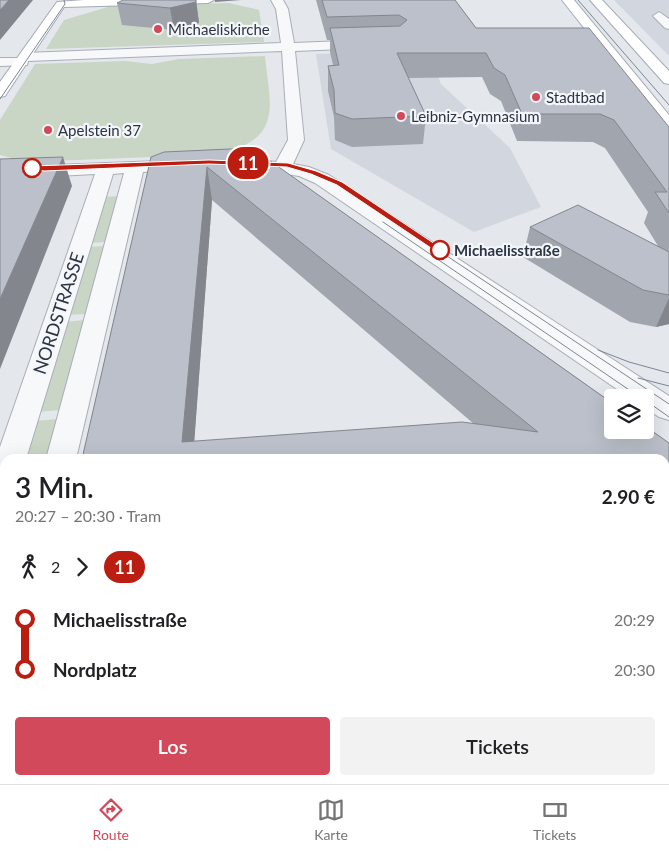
<!DOCTYPE html>
<html lang="de">
<meta charset="utf-8">
<style>
:root{--surface:#fff;--page:#f2f2f2;--text:#202124;--muted:#757577;--line:#e0e0e0;--accent:#d1495b}
body{margin:0;font-family:Lato,sans-serif;background:var(--page);color:var(--text);height:100vh;display:flex;flex-direction:column;font-size:19px;white-space:nowrap}
*{box-sizing:border-box;margin:0}
p{font-size:16px;color:var(--muted)}
.icon{flex:none;width:28px;height:28px;fill:none;stroke:currentColor;stroke-width:2;stroke-linecap:round;stroke-linejoin:round}
.map{position:relative;flex:1;overflow:hidden}
.details{position:absolute;left:0px;top:454px;width:670px;height:331px;display:flex;flex-direction:column;background:var(--surface);border-radius:15px 15px 0 0;box-shadow:0 5px 20px #0002}
.details>*{flex:none}
.badge{padding:0 10px;border-radius:16px;font-size:18px;line-height:32px}
.controls{position:absolute;left:604px;top:389px;display:grid;gap:10px}
.controls a{display:grid;place-items:center;width:50px;height:50px;border-radius:5px;background:var(--surface);box-shadow:0 5px 20px #0002;font-size:25px}
.map>.badge{position:absolute;translate:-50% -50%;box-shadow:0 0 0 2px #fff}
.legs{display:flex;align-items:center;gap:8px;height:55px;padding:0 15px;font-size:16px}
.legs p{margin-inline-start:auto}
.summary{display:flex;align-items:center;justify-content:space-between;height:85px;padding:0 15px}
h1{font-size:28px;font-weight:600;line-height:38px}
.cta{display:flex;gap:10px;margin-top:auto;padding:10px 15px}
.cta a{flex:1;height:58px;border-radius:5px;background:var(--accent);color:#fff;font-size:20px;font-weight:600;line-height:58px;text-align:center}
.cta a+a{background:var(--page);color:var(--text)}
ul{padding:0 15px;list-style:none}
li{display:flex;align-items:center;gap:18px;height:50px;font-size:19px}
li i{display:grid;place-items:center;width:8px;height:100%;margin:0 6px;background:currentColor}
li i::after{content:'';width:12px;height:12px;margin:-6px;border:4px solid;border-radius:50%;background:var(--surface)}
li p{margin-inline-start:auto}
li:first-child i{background:linear-gradient(#0000 50%,currentColor 0)}
li:last-child i{background:linear-gradient(currentColor 50%,#0000 0)}
.tabs{display:flex;justify-content:space-around;align-items:center;height:70px;border-top:1px solid var(--line);background:var(--surface);font-size:14px;color:var(--muted)}
.tabs a{display:grid;justify-items:center;gap:2px}
.tabs .active{color:var(--accent)}
.map>svg:first-child{display:block}
.built{fill:#d2d6de}
.green{fill:#c9d6c5}
.lines{fill:none;stroke-linecap:round;stroke-linejoin:round}
.minor-casing{stroke:#a9aeb7;stroke-width:2}
.major-casing{stroke:#a3abb8;stroke-width:2}
.minor{fill:#f7f8fa;fill-rule:evenodd}
.major{fill:#fff;fill-rule:evenodd}
.tram{stroke:#7d8696;stroke-width:1}
.wall{fill:#a1a5ae;fill-rule:evenodd}
.shaded-wall{fill:#83868d}
.building{fill:#bbc0ca;stroke:#83868d;fill-rule:evenodd}
.line-1{fill:#bb1e10;stroke:#fff}
.poi-dot{fill:#d1495b;stroke:#f4f6f9;stroke-width:2}
.stop-1-dot{fill:#fff;stroke:#bb1e10;stroke-width:2.5}
.labels{text-anchor:middle;dominant-baseline:central;stroke-width:4.5;stroke-linejoin:round;paint-order:stroke}
.far-poi-label{font-size:15px;fill:#2b3445;stroke:#f4f6f9;text-anchor:start}
.far-stop-label{font-size:15px;font-weight:bold;fill:#2b3445;stroke:#f4f6f9;text-anchor:start}
.street-label{font-size:18px;fill:#2b3445;stroke:#f4f6f9}
</style>
<div class="map">
<svg width="669" height="784" viewBox="0 0 669 784">
<rect width="100%" height="100%" fill="#e4e7ec"/>
<g class="built">
<polygon points="614,0 669,0 669,56 623,9"/>
<polygon points="429,51 441,84 510,148 541,207 474,232 331,149 316,54"/>
</g>
<g class="green">
<polygon points="229,3 259,10 264,42 46,49 64,20 111,6"/>
<path d="M 265,56 C 266,71 272,100 269,114 C 264,147 228,152 201,155 L 27,162 L 0,155 L 0,120 L 35,64 L 125,61 L 152,64 L 179,59 Z"/>
<polygon points="119,196 107,242 88,243 102,197"/>
<polygon points="106,246 87,314 66,315 87,247"/>
<polygon points="85,320 61,410 36,412 64,322"/>
<polygon points="59,419 49,459 23,459 34,421"/>
</g>
<g class="lines">
<defs>
<g id="minor">
<polygon points="271,0 283,0 288,9 294,43 368,40 374,44 368,48 295,51 304,140 293,164 309,167 329,175 669,396 669,420 659,417 645,408 645,398 630,398 315,183 299,176 237,167 234,163 237,159 243,158 276,162 288,140 282,51 28,61 27,65 0,66 0,58 19,58 20,54 25,53 281,43 276,9"/>
<polygon points="659,12 669,19 669,29 665,28 653,16"/>
<polygon points="187,160 193,161 196,165 193,169 143,172 76,459 46,459 124,173 113,174 26,459 5,459 5,504 0,506 0,447 95,174 0,179 0,167"/>
<rect x="665" y="553" width="4" height="32"/>
<polygon points="5,611 5,647 0,648 0,612"/>
<polygon points="5,655 5,712 0,714 0,657"/>
</g>
<g id="major">
<polygon points="84,0 214,0 208,3 64,7 5,96 0,97 0,82 57,2"/>
<polygon points="562,0 574,0 669,115 669,130 663,128"/>
<polygon points="590,0 602,0 669,71 669,84 664,83"/>
</g>
</defs>
<use href="#minor" class="minor-casing"/>
<use href="#major" class="major-casing"/>
<use href="#minor" class="minor"/>
<use href="#major" class="major"/>
<g class="tram">
<polyline points="578,0 669,105"/>
<polyline points="0,99 65,4 64,0"/>
<polyline points="262,163 302,169 339,184 669,404"/>
<polyline points="52,168 162,164"/>
<polyline points="383,222 641,398"/>
<polyline points="598,350 629,362 669,373"/>
<polyline points="638,378 669,386"/>
<polyline points="645,400 669,417"/>
</g>
</g>
<g class="wall">
<polygon points="196,0 199,23 174,30 122,25 117,3"/>
<polygon points="316,0 455,0 476,28 669,127 669,324 656,327 630,322 523,257 530,227 658,246 644,223 648,212 605,148 593,142 517,141 501,101 490,94 482,77 408,78 426,116 423,144 352,147 335,140 334,117 328,91 328,66 333,65 330,52 330,40 327,40"/>
<path d="M 252,148 L 669,443 L 669,486 L 665,492 L 665,459 L 82,459 L 151,157 ZM 212,200 L 474,424 L 194,442 Z"/>
<polygon points="669,601 669,766 665,766 665,602"/>
<polygon points="18,780 392,780 354,784 17,784"/>
</g>
<g class="shaded-wall">
<polygon points="9,0 33,0 0,40 0,10"/>
<polygon points="196,0 199,23 174,30 170,8"/>
<polygon points="215,0 241,0 215,2"/>
<polygon points="63,157 72,186 0,369 0,299"/>
<polygon points="207,167 212,200 193,459 182,442"/>
<polygon points="669,298 669,324 656,327"/>
<polygon points="160,780 162,780 164,784 160,784"/>
</g>
<g class="building">
<polygon points="0,0 9,0 0,10"/>
<polygon points="123,0 196,0 196,2 170,8 117,3"/>
<polygon points="322,0 455,0 476,28 589,28 669,127 669,213 655,192 667,192 614,120 600,114 522,114 505,75 494,68 486,53 397,53 426,116 352,119 335,113 334,90 328,66 339,65 330,28 400,26 407,20 399,15 327,17"/>
<path d="M 252,148 L 612,403 L 612,430 L 645,430 L 645,426 L 669,443 L 669,484 L 665,484 L 665,459 L 82,459 L 151,157 L 164,152 ZM 207,167 L 374,301 L 538,432 L 462,422 L 182,442 Z"/>
<polygon points="63,157 0,299 0,159"/>
<polygon points="578,205 669,252 669,295 643,290 530,227"/>
<polygon points="669,601 669,746 665,746 665,602"/>
<polygon points="18,780 160,780 160,784 17,784"/>
</g>
<polygon class="line-1" points="209,160 288,163 316,171 342,182 444,250 437,252 337,185 311,174 287,167 209,164 44,171 29,168 32,166"/>
<g class="poi-dot">
<circle cx="158" cy="29" r="5"/>
<circle cx="536" cy="97" r="5"/>
<circle cx="401" cy="116" r="5"/>
<circle cx="48" cy="130" r="5"/>
</g>
<g class="stop-1-dot">
<circle cx="32" cy="168" r="9"/>
<circle cx="440" cy="250" r="9"/>
</g>
<g class="labels">
<g class="far-poi-label">
<text x="168" y="29">Michaeliskirche</text>
<text x="546" y="97">Stadtbad</text>
<text x="411" y="116">Leibniz-Gymnasium</text>
<text x="58" y="130">Apelstein 37</text>
</g>
<g class="far-stop-label">
<text x="454" y="250">Michaelisstraße</text>
</g>
<g class="street-label">
<text transform="translate(58 313) rotate(-72)">NORDSTRASSE</text>
</g>
</g>
</svg>
<div class="controls">
<a><svg class="icon" aria-label="layers" viewBox="0 0 24 24"><path d="M12 4l9 5-9 5-9-5zM3 14l9 5 9-5"/></svg></a>
</div>
<b class="badge" style="left:248px;top:163px;background:#bb1e10;color:#fff">11</b>
<section class="details">
<div class="summary"><div><h1>3 Min.</h1><p>20:27 – 20:30 · Tram</p></div><b>2.90 €</b></div>
<div class="legs"><svg class="icon" aria-label="walk" viewBox="0 0 24 24"><circle cx="13" cy="4" r="2"/><path d="M13 8l-2 6 4 7M11 14l-3 7M7 12l3-4h3l4 4"/></svg>2<svg class="icon" aria-label="forward" viewBox="0 0 24 24"><path d="M9 5l7 7-7 7"/></svg><b class="badge" style="background:#bb1e10;color:#fff">11</b></div>
<ul>
<li><i style="color:#bb1e10"></i><b>Michaelisstraße</b><p>20:29</p></li>
<li><i style="color:#bb1e10"></i><b>Nordplatz</b><p>20:30</p></li>
</ul>
<div class="cta"><a>Los</a><a>Tickets</a></div>
</section>
</div>
<nav class="tabs">
<a class="active"><svg class="icon" aria-label="directions" viewBox="0 0 24 24"><path d="M12 3l9 9-9 9-9-9zM9 14v-3h6M13 9l2 2-2 2"/></svg>Route</a>
<a><svg class="icon" aria-label="map" viewBox="0 0 24 24"><path d="M3 6l6-2 6 2 6-2v14l-6 2-6-2-6 2zM9 4v14M15 6v14"/></svg>Karte</a>
<a><svg class="icon" aria-label="tickets" viewBox="0 0 24 24"><path d="M3 7h18v10H3zM15 7v10"/></svg>Tickets</a>
</nav>
